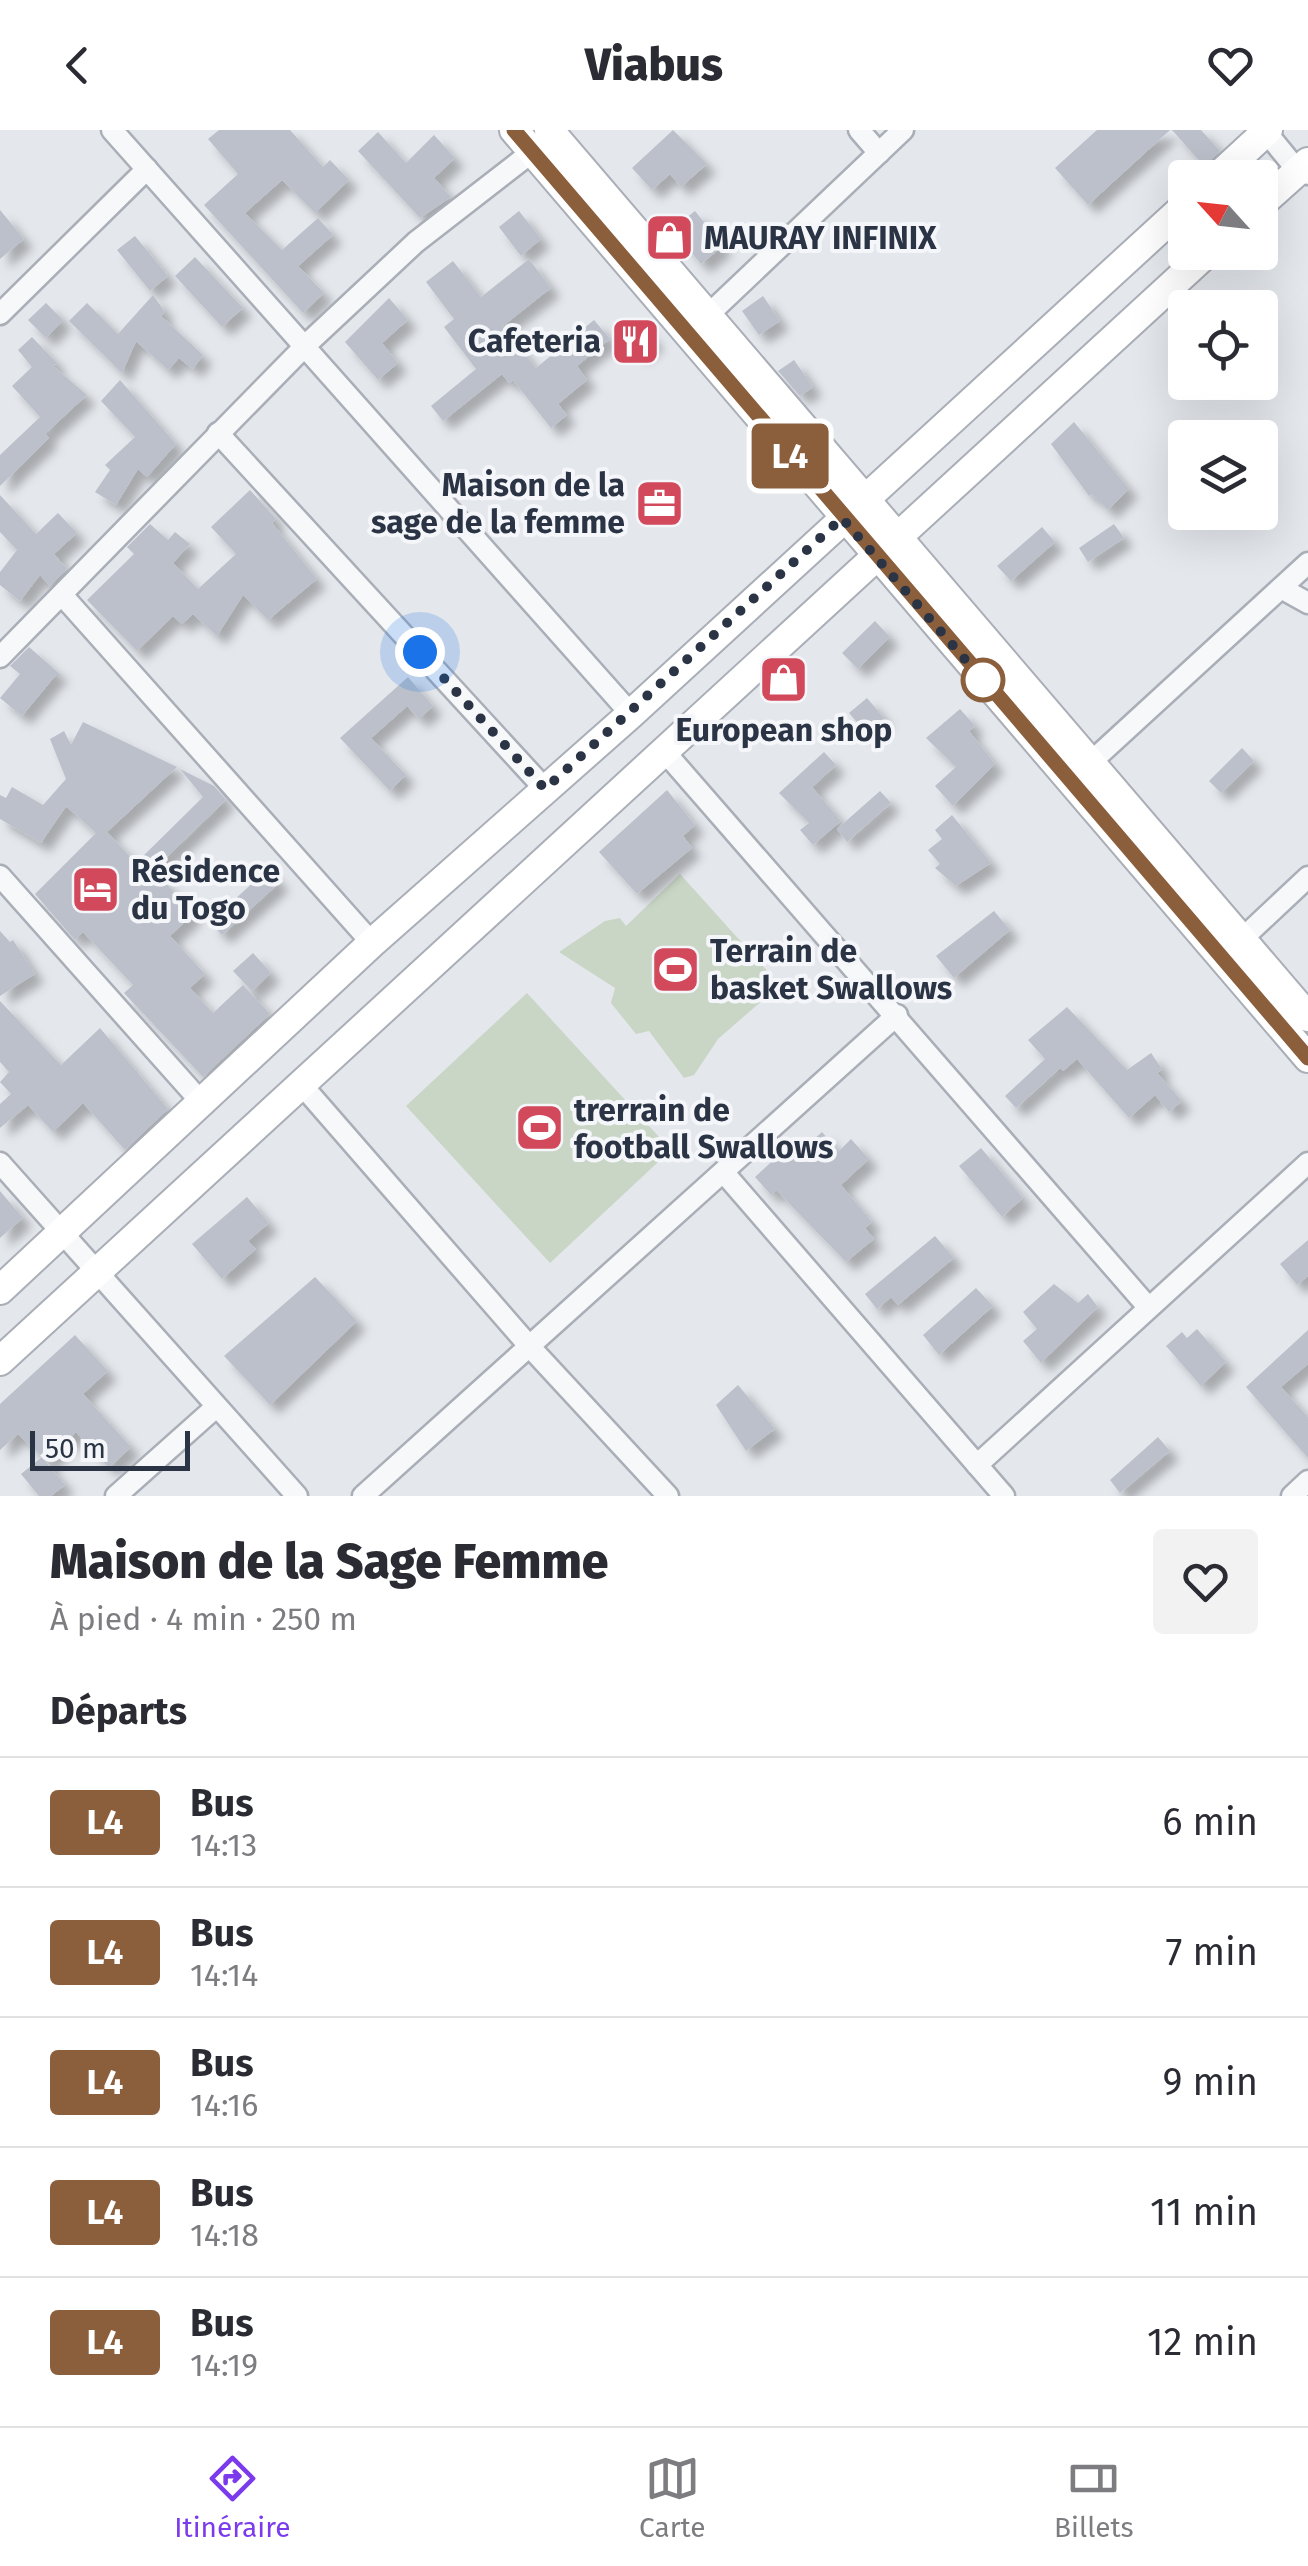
<!DOCTYPE html>
<html lang="fr">
<meta charset="utf-8">
<style>
:root{--surface:#fff;--page:#f2f2f3;--text:#2b2b33;--muted:#7c7c81;--line:#e1e1e2;--accent:#7c3aed}
body{margin:0;font-family:"Fira Sans",sans-serif;background:var(--page);color:var(--text);height:100vh;display:flex;flex-direction:column;font-size:38px;white-space:nowrap}
*{box-sizing:border-box;margin:0}
p{font-size:32px;color:var(--muted)}
.icon{flex:none;width:55px;height:55px;fill:none;stroke:currentColor;stroke-width:2;stroke-linecap:round;stroke-linejoin:round}
.map{position:relative;height:1366px;overflow:hidden}
.details{display:flex;flex-direction:column;background:var(--surface);flex:1}
.details>*{flex:none}
.badge{padding:0 20px;border-radius:8px;font-size:35px;line-height:65px}
.needle{width:65px;rotate:297deg}
.controls{position:absolute;left:1168px;top:30px;display:grid;gap:20px}
.controls a{display:grid;place-items:center;width:110px;height:110px;border-radius:10px;background:var(--surface);box-shadow:0 10px 40px #0002;font-size:50px}
.scale{position:absolute;left:30px;bottom:25px;width:160px;box-sizing:border-box;padding-left:10px;border:5px solid #2b3445;border-top:0;font-size:28px;line-height:35px;white-space:nowrap;color:#2b3445;-webkit-text-stroke:8px #f4f6f9;paint-order:stroke}
.you{position:absolute;width:50px;height:50px;margin:-25px;border:8px solid #fff;border-radius:50%;background:#1a73e8;box-shadow:0 0 0 15px #1a73e833}
.map>.badge{position:absolute;translate:-50% -50%;box-shadow:0 0 0 5px #fff}
h2{padding:0 50px;font-size:38px;line-height:90px}
.round{display:grid;place-items:center;flex:none;width:105px;height:105px;border-radius:10px;background:var(--page)}
.summary{display:flex;align-items:center;justify-content:space-between;height:170px;padding:0 50px}
h1{font-size:48px;font-weight:800;line-height:75px}
ul{padding:0;list-style:none}
li{display:flex;align-items:center;gap:30px;height:130px;padding:0 50px;border-top:2px solid var(--line)}
li div{flex:1}
li b{display:block;font-size:38px}
li em{font-style:normal}
li .badge{min-width:110px;font-weight:700;text-align:center}
header{display:flex;justify-content:space-between;align-items:center;height:130px;padding:0 50px;background:var(--surface);font-size:45px;font-weight:800}
.tabs{display:flex;justify-content:space-around;align-items:center;height:140px;border-top:2px solid var(--line);background:var(--surface);font-size:28px;color:var(--muted)}
.tabs a{display:grid;justify-items:center;gap:5px}
.tabs .current{color:var(--accent)}
.map>svg:first-child{display:block}
.green{fill:#c9d6c5}
.building{fill:#bbc0ca;filter:url(#shadow)}
.lines{fill:none;stroke-linecap:round;stroke-linejoin:round}
.street-casing{stroke:#a9aeb7;stroke-width:25}
.secondary-casing{stroke:#a9aeb7;stroke-width:32}
.street{stroke:#f7f8fa;stroke-width:20}
.secondary{stroke:#fff;stroke-width:28}
.line-casing{stroke:#fff;stroke-width:22}
.line{stroke:#8b5e3c;stroke-width:15}
.walk{stroke:#2b3445;stroke-width:10;stroke-dasharray:0 18}
.stop-dot{fill:#fff;stroke:#8b5e3c;stroke-width:5}
.labels{text-anchor:middle;dominant-baseline:central;stroke-width:8;stroke-linejoin:round;paint-order:stroke}
.poi-label{font-size:32px;font-weight:bold;fill:#2b3445;stroke:#f4f6f9;text-anchor:start}
</style>
<header><svg class="icon" aria-label="back" viewBox="0 0 24 24"><path d="M15 5l-7 7 7 7"/></svg>Viabus<svg class="icon" aria-label="heart" viewBox="0 0 24 24"><path d="M12 20l-8-8c-3-5 5-10 8-4 3-6 11-1 8 4z"/></svg></header>
<div class="map">
<svg width="1308" height="1366" viewBox="0 0 1308 1366">
<defs>
<filter id="shadow"><feDropShadow dx="9" dy="9" stdDeviation="5" flood-color="#0004"/></filter>
</defs>
<rect width="100%" height="100%" fill="#e4e7ec"/>
<g class="green">
<polygon points="680,744 780,855 718,909 694,945 684,948 649,901 636,904 611,873 615,858 559,822 605,791 620,788 626,796"/>
<polygon points="527,863 671,1020 550,1133 406,976"/>
</g>
<g class="building">
<polygon points="219,0 290,0 323,37 330,30 349,50 315,83 282,50 245,83 282,120 318,88 333,105 298,136 324,163 303,183 204,75 238,44 208,9"/>
<polygon points="673,0 707,34 681,57 670,44 652,60 632,38"/>
<polygon points="1097,0 1170,0 1088,75 1055,38"/>
<polygon points="1172,0 1201,0 1220,21 1204,36"/>
<polygon points="378,2 406,33 434,5 455,28 434,48 451,67 420,88 358,21"/>
<polygon points="0,80 24,109 0,129"/>
<polygon points="519,81 541,109 521,126 499,97"/>
<polygon points="695,81 723,116 701,134 672,99"/>
<polygon points="135,106 168,146 150,161 117,120"/>
<polygon points="195,127 243,178 222,197 175,146"/>
<polygon points="529,129 551,158 503,196 536,238 594,190 610,209 577,236 587,250 558,274 567,285 551,298 513,250 509,253 502,244 443,291 431,276 476,239 444,197 454,189 426,152 453,131 481,167"/>
<polygon points="153,165 165,182 161,186 203,225 193,239 179,228 168,240 136,211 122,243 69,191 87,173 118,204"/>
<polygon points="763,166 780,191 759,205 742,181"/>
<polygon points="389,168 408,190 382,213 398,233 378,250 345,212"/>
<polygon points="46,173 63,190 46,208 28,190"/>
<polygon points="637,189 655,211 639,224 621,202"/>
<polygon points="32,207 57,233 53,236 87,265 45,304 49,308 0,356 0,325 40,287 12,256 32,237 18,220"/>
<polygon points="794,230 813,257 800,266 778,241"/>
<polygon points="120,250 176,314 147,347 138,339 116,375 95,362 110,340 105,335 135,307 101,271"/>
<polygon points="1074,292 1129,359 1108,380 1092,364 1089,366 1051,314"/>
<polygon points="250,360 276,389 272,393 317,449 268,490 243,465 217,506 193,484 182,494 173,486 137,521 87,470 134,424 127,417 150,394 168,410 175,402 190,414 173,433 198,459 236,424 211,397"/>
<polygon points="0,365 36,404 58,383 77,403 54,424 67,439 50,456 40,445 20,471 0,455 0,442 17,420 0,402"/>
<polygon points="1114,394 1124,408 1088,432 1079,418"/>
<polygon points="1042,397 1055,412 1011,451 997,436"/>
<polygon points="875,491 890,507 858,539 842,523"/>
<polygon points="29,517 61,545 56,545 22,586 0,568 20,544 10,536"/>
<polygon points="408,547 433,576 419,589 407,576 371,608 406,645 390,661 340,608"/>
<polygon points="867,568 884,588 866,603 849,583"/>
<polygon points="960,579 975,596 969,601 995,634 953,676 935,656 956,637 926,608"/>
<polygon points="83,592 177,637 107,702 136,733 203,667 180,639 214,656 226,670 153,740 194,783 170,806 205,844 190,858 213,883 243,855 270,884 203,947 124,863 133,855 83,802 75,810 35,764 96,703 66,676 41,713 0,689 0,665 6,668 12,657 43,675 66,649 50,609 64,601 71,615"/>
<polygon points="1242,618 1254,631 1221,663 1209,651"/>
<polygon points="824,622 836,635 812,657 841,691 813,715 800,700 809,693 779,663"/>
<polygon points="667,660 695,695 683,706 692,718 637,764 599,722"/>
<polygon points="880,661 891,673 847,712 837,699"/>
<polygon points="952,685 991,733 956,756 935,738 940,734 928,720 942,709 935,700"/>
<polygon points="268,739 280,752 222,805 210,792"/>
<polygon points="994,781 1010,800 954,848 936,826"/>
<polygon points="0,801 10,812 13,810 35,844 0,866"/>
<polygon points="253,823 271,843 252,861 233,841"/>
<polygon points="0,871 61,935 100,898 168,979 125,1020 83,973 53,1002 28,975 0,998 0,974 11,964 0,952 9,942 0,932"/>
<polygon points="1067,877 1127,940 1151,923 1162,939 1157,943 1182,971 1169,982 1155,965 1129,988 1077,929 1063,941 1060,938 1016,978 1005,966 1045,929 1028,910"/>
<polygon points="822,1002 839,1021 851,1009 869,1029 841,1055 872,1092 865,1098 874,1109 846,1132 776,1060 771,1065 755,1047 794,1011 802,1020"/>
<polygon points="981,1018 1023,1068 1002,1087 959,1036"/>
<polygon points="0,1061 23,1088 0,1108"/>
<polygon points="247,1067 269,1093 248,1111 256,1119 222,1149 192,1114"/>
<polygon points="935,1106 954,1128 898,1175 891,1167 877,1179 865,1164"/>
<polygon points="1308,1110 1308,1146 1297,1155 1280,1134"/>
<polygon points="315,1147 357,1191 270,1275 224,1226"/>
<polygon points="1054,1154 1078,1173 1088,1164 1098,1177 1041,1233 1023,1211 1037,1199 1023,1182"/>
<polygon points="976,1158 993,1176 939,1225 923,1205"/>
<polygon points="1197,1199 1226,1232 1201,1256 1166,1216 1182,1202 1187,1208"/>
<polygon points="1308,1200 1308,1234 1281,1257 1308,1287 1308,1328 1246,1257"/>
<polygon points="75,1205 108,1241 83,1264 131,1317 109,1338 76,1302 48,1332 18,1304 0,1320 0,1274"/>
<polygon points="738,1255 775,1299 746,1321 716,1275"/>
<polygon points="1158,1307 1170,1321 1120,1363 1110,1350"/>
<polygon points="42,1327 65,1355 51,1366 39,1366 21,1344"/>
</g>
<g class="lines">
<defs>
<g id="street">
<polyline points="112,0 631,584"/>
<polyline points="859,0 879,23"/>
<polyline points="1266,2 1298,41 1308,44"/>
<polyline points="0,184 147,39"/>
<polyline points="708,185 903,0"/>
<polyline points="218,303 545,659"/>
<polyline points="1281,458 1308,473"/>
<polyline points="63,466 372,813"/>
<polyline points="0,527 307,214 416,112 532,22"/>
<polyline points="664,621 1148,1177"/>
<polyline points="1091,632 1308,433"/>
<polyline points="0,746 203,974"/>
<polyline points="1242,809 1308,747"/>
<polyline points="301,954 530,1217 668,1366"/>
<polyline points="0,1033 297,1366"/>
<polyline points="725,1044 1004,1366"/>
<polyline points="977,1335 1308,1033"/>
<polyline points="116,1366 216,1277"/>
<polyline points="363,1366 897,885"/>
<polyline points="1292,1366 1308,1351"/>
</g>
<g id="secondary">
<polyline points="514,0 1308,928"/>
<polyline points="549,0 1308,887"/>
<polyline points="1216,48 1268,0"/>
<polyline points="1260,75 1308,32"/>
<polyline points="0,1160 372,813 631,584 1185,76"/>
<polyline points="0,1231 1208,122"/>
</g>
</defs>
<use href="#street" class="street-casing"/>
<use href="#secondary" class="secondary-casing"/>
<use href="#street" class="street"/>
<use href="#secondary" class="secondary"/>
</g>
<g class="lines">
<defs>
<polyline id="line" points="514,0 1308,928"/>
</defs>
<use href="#line" class="line-casing"/>
<use href="#line" class="line"/>
<polyline class="walk" points="420,522 545,659 842,388 983,550"/>
</g>
<defs>
<symbol id="shop-square" viewBox="-11 -11 22 22"><rect x="-9" y="-9" width="18" height="18" rx="4" fill="#d1495b" stroke="#f4f6f9"/><path d="M-5-2.5h2.3a2.7 3.5 0 0 1 5.4 0H5L5.5 6h-11ZM-1.5-2.5h3a1.5 2.3 0 0 0-3 0Z" fill="#fff"/></symbol>
<symbol id="restaurant-square" viewBox="-11 -11 22 22"><rect x="-9" y="-9" width="18" height="18" rx="4" fill="#d1495b" stroke="#f4f6f9"/><path d="M-5-6h1v4h1v-4h1v4h1v-4h1v5L-1.5 .5V6h-2V.5L-5-1ZM5-6V6H3V1.5H1.5Q1.5-4 5-6Z" fill="#fff"/></symbol>
<symbol id="office-square" viewBox="-11 -11 22 22"><rect x="-9" y="-9" width="18" height="18" rx="4" fill="#d1495b" stroke="#f4f6f9"/><path d="M-6-3h4V-5.5h4V-3h4V5H-6ZM-1-4.5V-3h2v-1.5ZM-6 0V1H6V0Z" fill="#fff"/></symbol>
<symbol id="hotel-square" viewBox="-11 -11 22 22"><rect x="-9" y="-9" width="18" height="18" rx="4" fill="#d1495b" stroke="#f4f6f9"/><path d="M-6-4.5h1.5V1H6V5H4.5V3h-9V5H-6ZM-4 0a1.8 1.8 0 1 1 3.6 0ZM.5 0V-2.5h3Q6-2.5 6 0Z" fill="#fff"/></symbol>
<symbol id="stadium-square" viewBox="-11 -11 22 22"><rect x="-9" y="-9" width="18" height="18" rx="4" fill="#d1495b" stroke="#f4f6f9"/><path d="M0-5a6.5 5 0 1 0 0 10a6.5 5 0 1 0 0-10ZM-3.5-1.8h7v3.6h-7Z" fill="#fff"/></symbol>
</defs>
<g fill-rule="evenodd">
<use href="#shop-square" x="642" y="80" width="55" height="55"/>
<use href="#restaurant-square" x="608" y="184" width="55" height="55"/>
<use href="#office-square" x="632" y="346" width="55" height="55"/>
<use href="#shop-square" x="756" y="522" width="55" height="55"/>
<use href="#hotel-square" x="68" y="732" width="55" height="55"/>
<use href="#stadium-square" x="648" y="812" width="55" height="55"/>
<use href="#stadium-square" x="512" y="970" width="55" height="55"/>
</g>
<circle class="stop-dot" cx="983" cy="550" r="20"/>
<g class="labels">
<g class="poi-label">
<text x="704" y="108">MAURAY INFINIX</text>
<text x="601" y="211" text-anchor="end">Cafeteria</text>
<text x="625" y="355" text-anchor="end">Maison de la<tspan x="625" dy="37">sage de la femme</tspan></text>
<text x="784" y="600" text-anchor="middle">European shop</text>
<text x="131" y="741">Résidence<tspan x="131" dy="37">du Togo</tspan></text>
<text x="710" y="821">Terrain de<tspan x="710" dy="37">basket Swallows</tspan></text>
<text x="574" y="980">trerrain de<tspan x="574" dy="37">football Swallows</tspan></text>
</g>
</g>
</svg>
<div class="controls">
<a><svg class="needle" viewBox="-14 -14 28 28"><path d="M0-13l5 13h-10z" fill="#e53935"/><path d="M0 13l5-13h-10z" fill="#7c7c81"/></svg></a>
<a><svg class="icon" aria-label="locate" viewBox="0 0 24 24"><circle cx="12" cy="12" r="6"/><path d="M12 2v4M12 18v4M2 12h4M18 12h4"/></svg></a>
<a><svg class="icon" aria-label="layers" viewBox="0 0 24 24"><path d="M12 4l9 5-9 5-9-5zM3 14l9 5 9-5"/></svg></a>
</div>
<div class="scale">50 m</div>
<div class="you" style="left:420px;top:522px"></div>
<b class="badge" style="left:790px;top:326px;background:#8b5e3c;color:#fff">L4</b>
</div>
<section class="details">
<div class="summary"><div><h1>Maison de la Sage Femme</h1><p>À pied · 4 min · 250 m</p></div><a class="round"><svg class="icon" aria-label="heart" viewBox="0 0 24 24"><path d="M12 20l-8-8c-3-5 5-10 8-4 3-6 11-1 8 4z"/></svg></a></div>
<h2>Départs</h2>
<ul>
<li><span class="badge" style="background:#8b5e3c;color:#fff">L4</span><div><b>Bus</b><p>14:13</p></div><em>6 min</em></li>
<li><span class="badge" style="background:#8b5e3c;color:#fff">L4</span><div><b>Bus</b><p>14:14</p></div><em>7 min</em></li>
<li><span class="badge" style="background:#8b5e3c;color:#fff">L4</span><div><b>Bus</b><p>14:16</p></div><em>9 min</em></li>
<li><span class="badge" style="background:#8b5e3c;color:#fff">L4</span><div><b>Bus</b><p>14:18</p></div><em>11 min</em></li>
<li><span class="badge" style="background:#8b5e3c;color:#fff">L4</span><div><b>Bus</b><p>14:19</p></div><em>12 min</em></li>
</ul>
</section>
<nav class="tabs">
<a class="current"><svg class="icon" aria-label="directions" viewBox="0 0 24 24"><path d="M12 3l9 9-9 9-9-9zM9 14v-3h6M13 9l2 2-2 2"/></svg>Itinéraire</a>
<a><svg class="icon" aria-label="map" viewBox="0 0 24 24"><path d="M3 6l6-2 6 2 6-2v14l-6 2-6-2-6 2zM9 4v14M15 6v14"/></svg>Carte</a>
<a><svg class="icon" aria-label="tickets" viewBox="0 0 24 24"><path d="M3 7h18v10H3zM15 7v10"/></svg>Billets</a>
</nav>
